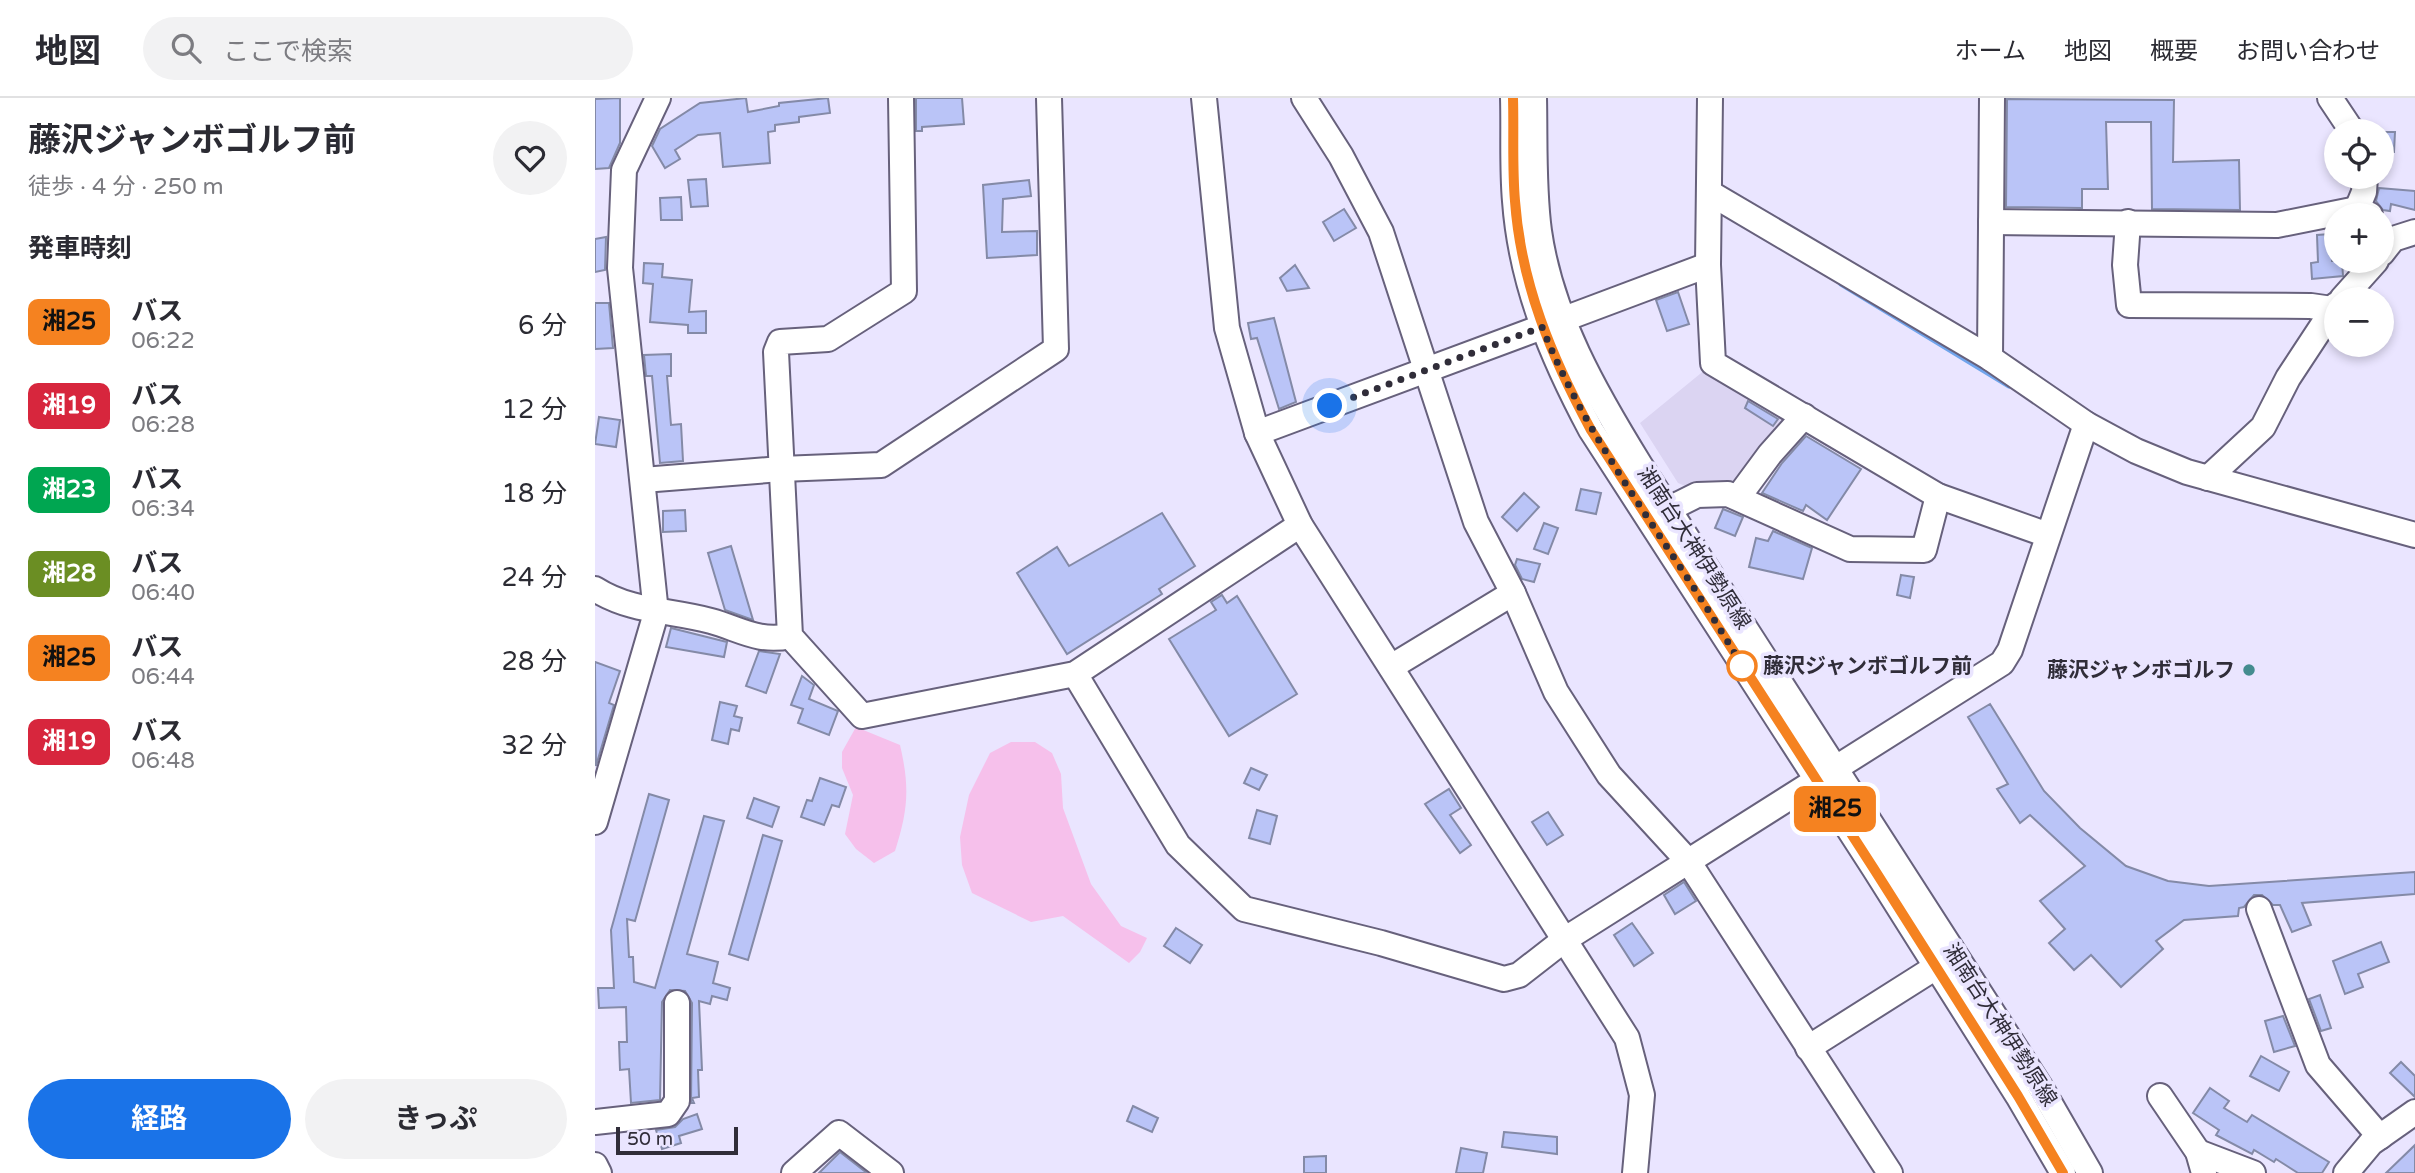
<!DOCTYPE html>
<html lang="ja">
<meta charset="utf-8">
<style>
:root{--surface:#fff;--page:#f2f2f3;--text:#2b2b33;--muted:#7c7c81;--line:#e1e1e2;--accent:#1a73e8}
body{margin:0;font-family:"Varela Round","Noto Sans JP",sans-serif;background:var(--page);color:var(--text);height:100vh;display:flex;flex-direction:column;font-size:26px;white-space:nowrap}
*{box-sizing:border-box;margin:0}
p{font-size:23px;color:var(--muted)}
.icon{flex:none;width:38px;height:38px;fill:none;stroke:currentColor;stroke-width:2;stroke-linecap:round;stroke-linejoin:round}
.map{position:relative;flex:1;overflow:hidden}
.drawer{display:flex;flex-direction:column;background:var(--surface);width:595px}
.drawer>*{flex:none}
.badge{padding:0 14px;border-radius:10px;font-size:24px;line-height:46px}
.buttons{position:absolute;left:1729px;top:21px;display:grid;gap:14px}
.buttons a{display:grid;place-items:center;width:70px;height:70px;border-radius:50%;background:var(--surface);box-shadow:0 4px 10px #0003;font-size:35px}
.scale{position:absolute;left:21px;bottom:18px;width:122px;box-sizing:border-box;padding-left:7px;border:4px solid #302d39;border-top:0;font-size:19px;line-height:24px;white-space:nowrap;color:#302d39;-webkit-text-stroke:5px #eae5ff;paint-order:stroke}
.you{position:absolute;width:35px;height:35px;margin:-18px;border:5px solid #fff;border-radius:50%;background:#1a73e8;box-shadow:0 0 0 10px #1a73e833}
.map>.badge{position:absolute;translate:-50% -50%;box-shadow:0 0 0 4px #fff}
h2{padding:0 28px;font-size:26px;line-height:63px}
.round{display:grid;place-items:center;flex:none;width:74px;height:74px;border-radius:37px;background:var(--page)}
.overview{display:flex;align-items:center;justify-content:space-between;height:119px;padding:0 28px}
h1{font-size:33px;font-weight:700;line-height:52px}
.cta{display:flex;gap:14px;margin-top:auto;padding:14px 28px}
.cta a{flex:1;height:80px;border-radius:42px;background:var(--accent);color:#fff;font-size:28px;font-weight:700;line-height:80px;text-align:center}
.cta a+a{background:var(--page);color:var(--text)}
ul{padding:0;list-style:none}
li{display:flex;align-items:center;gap:21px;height:84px;padding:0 28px}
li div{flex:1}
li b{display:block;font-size:26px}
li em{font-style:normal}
li .badge{min-width:77px;font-weight:700;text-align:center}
header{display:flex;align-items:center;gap:42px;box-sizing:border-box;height:98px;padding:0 35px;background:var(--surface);border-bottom:2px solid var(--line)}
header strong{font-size:33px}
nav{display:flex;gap:38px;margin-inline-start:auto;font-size:24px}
.search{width:490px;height:63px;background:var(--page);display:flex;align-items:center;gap:18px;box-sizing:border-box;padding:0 24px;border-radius:38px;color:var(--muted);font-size:26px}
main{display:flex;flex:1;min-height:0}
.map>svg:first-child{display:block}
.built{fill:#dbd4f2}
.green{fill:#f6c0eb}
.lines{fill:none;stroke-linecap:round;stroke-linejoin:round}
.stream{stroke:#70a4ec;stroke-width:5}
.building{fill:#bac4f7;stroke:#848aa7;stroke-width:2}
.minor-casing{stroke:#67617c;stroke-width:28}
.minor{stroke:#fff;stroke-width:24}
.line-casing{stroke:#fff;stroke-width:16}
.line{stroke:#f58220;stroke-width:10}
.walk{stroke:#302d39;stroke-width:7;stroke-dasharray:0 12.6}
.stop-dot{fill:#fff;stroke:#f58220;stroke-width:3.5}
.poi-dot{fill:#448c8f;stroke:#eae5ff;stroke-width:2.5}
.labels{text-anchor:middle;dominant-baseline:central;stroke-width:7;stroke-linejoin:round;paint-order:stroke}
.street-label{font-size:21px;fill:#302d39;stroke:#eae5ff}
.stop-label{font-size:21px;font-weight:bold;fill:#302d39;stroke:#eae5ff;text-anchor:start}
.poi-label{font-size:21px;font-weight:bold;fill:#302d39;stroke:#eae5ff;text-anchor:end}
</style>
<header>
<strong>地図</strong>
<div class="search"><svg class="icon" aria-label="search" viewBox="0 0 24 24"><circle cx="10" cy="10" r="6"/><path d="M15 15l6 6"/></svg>ここで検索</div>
<nav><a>ホーム</a><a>地図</a><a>概要</a><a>お問い合わせ</a></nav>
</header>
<main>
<section class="drawer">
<div class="overview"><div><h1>藤沢ジャンボゴルフ前</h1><p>徒歩 · 4 分 · 250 m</p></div><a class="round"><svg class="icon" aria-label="heart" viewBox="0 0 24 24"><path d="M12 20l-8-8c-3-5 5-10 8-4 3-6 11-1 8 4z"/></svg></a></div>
<h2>発車時刻</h2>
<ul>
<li><span class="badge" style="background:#f58220;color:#111">湘25</span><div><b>バス</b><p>06:22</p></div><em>6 分</em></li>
<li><span class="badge" style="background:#d7263d;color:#fff">湘19</span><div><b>バス</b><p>06:28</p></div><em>12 分</em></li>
<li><span class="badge" style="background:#00a651;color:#fff">湘23</span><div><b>バス</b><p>06:34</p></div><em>18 分</em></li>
<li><span class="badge" style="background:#6b8e23;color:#fff">湘28</span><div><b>バス</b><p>06:40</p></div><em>24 分</em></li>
<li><span class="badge" style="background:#f58220;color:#111">湘25</span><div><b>バス</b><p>06:44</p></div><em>28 分</em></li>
<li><span class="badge" style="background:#d7263d;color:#fff">湘19</span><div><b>バス</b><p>06:48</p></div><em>32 分</em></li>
</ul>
<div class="cta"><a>経路</a><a>きっぷ</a></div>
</section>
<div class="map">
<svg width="1820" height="1075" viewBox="0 0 1820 1075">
<rect width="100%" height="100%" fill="#eae5ff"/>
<polygon class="built" points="1111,271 1193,323 1142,384 1099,383 1090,388 1083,385 1045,325"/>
<g class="green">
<path d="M 261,629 L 305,647 C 315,690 313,712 300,753 L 279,765 L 261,751 L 250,736 L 258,697 L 247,670 L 247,654 Z"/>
<polygon points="416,644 440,644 457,655 466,676 468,710 496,786 526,828 552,840 545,854 534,865 468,818 436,824 377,795 367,767 365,739 374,697 395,655"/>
</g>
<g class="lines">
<polyline class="stream" points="1246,186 1414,288"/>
</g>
<g class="building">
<polygon points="25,0 25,45 14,70 0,71 0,1"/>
<polygon points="151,0 153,14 184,8 184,5 233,0 235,15 204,19 204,24 180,27 180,33 173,34 175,65 128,69 125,35 103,37 80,52 85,61 70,70 57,48 65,31 105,5"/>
<polygon points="321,0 367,0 369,26 327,29 327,33 321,33"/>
<polygon points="1412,1 1579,2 1578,64 1644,62 1645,112 1557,111 1556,24 1511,24 1513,91 1487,91 1487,110 1411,109"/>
<polygon points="1787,34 1800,34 1799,54 1787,53"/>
<polygon points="111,81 113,108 96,109 93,82"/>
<polygon points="434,82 436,98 408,101 407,134 442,133 442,157 392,160 388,87"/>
<polygon points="1784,90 1820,93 1820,112 1796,106 1795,113 1788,112 1781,103"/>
<polygon points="86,99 87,122 66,122 65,100"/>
<polygon points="749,111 761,130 739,143 728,124"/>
<polygon points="1735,136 1737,163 1747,163 1748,178 1717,181 1716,165 1723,164 1722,137"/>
<polygon points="11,139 10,172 0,174 0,141"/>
<polygon points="49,165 68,166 67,179 97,182 94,214 111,213 111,235 93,235 93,227 55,224 58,186 48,185"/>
<polygon points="700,167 714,190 692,193 685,180"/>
<polygon points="1083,194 1094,226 1072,233 1061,202"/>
<polygon points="0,205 14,205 18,250 0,251"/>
<polygon points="679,220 701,304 684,311 662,240 656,241 653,225"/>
<polygon points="76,256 76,278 72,278 76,327 86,326 88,363 65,365 57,278 51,278 49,257"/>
<polygon points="1153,303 1183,321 1178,328 1150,310"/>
<polygon points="4,319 25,322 21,349 0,346"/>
<polygon points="1211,338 1266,371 1232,422 1211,407 1208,413 1167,395 1187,365"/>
<polygon points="986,391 1006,395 1001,416 981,412"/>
<polygon points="929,395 944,409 922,433 907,419"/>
<polygon points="1128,411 1148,419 1140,438 1120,430"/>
<polygon points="90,412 91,433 68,434 68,413"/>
<polygon points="567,415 600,468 564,491 567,496 472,556 422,475 462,449 474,468"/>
<polygon points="949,425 963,430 953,456 939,451"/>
<polygon points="1178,433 1217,450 1208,481 1154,469 1161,440 1173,443"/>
<polygon points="136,448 158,522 130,512 113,455"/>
<polygon points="922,461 945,466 939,484 927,481 920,467"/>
<polygon points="1306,477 1319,479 1315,500 1302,497"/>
<polygon points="627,497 632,505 642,498 702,596 634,638 574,541 621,512 616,504"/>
<polygon points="76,530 132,544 129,559 71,549"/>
<polygon points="164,553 185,556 171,595 151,588"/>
<polygon points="0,564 25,573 14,605 19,607 1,668"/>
<polygon points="207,578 219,587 214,601 243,613 234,637 203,625 208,611 196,607"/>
<polygon points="125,604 142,608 139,618 147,620 144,633 136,631 133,646 117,642"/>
<polygon points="1395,606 1449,693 1485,730 1531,768 1573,783 1614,788 1820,774 1820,796 1707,805 1716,827 1697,834 1685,807 1678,807 1667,797 1659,797 1649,809 1644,810 1643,818 1589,822 1561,843 1568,851 1526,889 1496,857 1479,872 1454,845 1470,831 1445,803 1490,768 1435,717 1425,725 1402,691 1413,686 1373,619"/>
<polygon points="656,670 672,677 664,692 649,685"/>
<polygon points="225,680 251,689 244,709 237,707 229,727 206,719 212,702 217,703"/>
<polygon points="854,691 866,710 855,717 876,747 865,755 830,706"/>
<polygon points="54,696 74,702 40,823 32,821 34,859 38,859 39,884 60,890 109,718 129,723 92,856 123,864 118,885 135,890 132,902 117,898 115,906 104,903 107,972 103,972 104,999 97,1000 99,1005 96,1005 97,905 90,893 75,892 67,904 65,1002 36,1005 34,971 25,972 24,944 32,944 31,909 4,910 3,890 19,890 16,832"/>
<polygon points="159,700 184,709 177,729 152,720"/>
<polygon points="662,712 682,718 675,746 654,740"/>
<polygon points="953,714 968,737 952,747 937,724"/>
<polygon points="168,737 187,743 153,862 134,856"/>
<polygon points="1089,784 1101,803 1080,816 1069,797"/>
<polygon points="1037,825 1058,855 1039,868 1019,837"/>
<polygon points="581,830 607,847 595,865 569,848"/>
<polygon points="1786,844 1794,864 1763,876 1768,889 1750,896 1738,863"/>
<polygon points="1725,897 1736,930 1726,933 1714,901"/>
<polygon points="1688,918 1700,948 1679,954 1670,923"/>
<polygon points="1666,958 1694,974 1684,993 1655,978"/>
<polygon points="1806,964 1820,978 1820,999 1795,975"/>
<polygon points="1615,990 1634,1003 1629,1010 1652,1024 1657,1017 1734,1064 1727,1075 1703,1075 1681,1061 1679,1064 1659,1052 1657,1056 1621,1037 1624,1032 1598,1015"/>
<polygon points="538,1008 563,1020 557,1034 532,1023"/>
<polygon points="102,1016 107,1031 84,1038 86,1045 67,1051 61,1032 80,1029 88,1021"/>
<polygon points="909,1034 962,1039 962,1056 907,1049"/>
<polygon points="1820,1047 1820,1075 1791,1075"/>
<polygon points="866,1050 892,1055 888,1075 861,1075"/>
<polygon points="245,1054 272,1075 224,1075"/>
<polygon points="731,1058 731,1075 709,1075 709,1059"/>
</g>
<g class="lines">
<defs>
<g id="minor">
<polyline points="306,0 309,193 233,241 185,244 181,254 195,538 267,618 480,576 705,427"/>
<polyline points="609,0 632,230 662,335 705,427 1032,940 1047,997 1040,1075"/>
<polyline points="709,0 746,58 786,134 881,424 918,495 961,594 1014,677 1093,763 1295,1075"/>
<path d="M 918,0 C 919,34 917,69 920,103 C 926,186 957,259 996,332 L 1279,770 L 1423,998 L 1468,1075"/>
<path d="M 939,0 C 940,44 938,89 944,133 C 956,218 1001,296 1045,367 L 1446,990 L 1495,1075"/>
<polyline points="1115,0 1113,167 1118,265 1343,398 1453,437"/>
<polyline points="1735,0 1757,33"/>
<polyline points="1115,95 1395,260 1491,326 1541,353 1592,374 1820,437"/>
<polyline points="1762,111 1769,94 1770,79"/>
<polyline points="1396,124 1682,127 1762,111 1775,117"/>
<polyline points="1533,124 1530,167 1534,207 1716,208 1737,211"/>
<polyline points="1787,155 1798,141 1820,134"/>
<polyline points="1747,201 1781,163"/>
<polyline points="969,221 1113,167"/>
<polyline points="1395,260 1397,0"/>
<polyline points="662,335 947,229"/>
<polyline points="1613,380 1668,329 1693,280 1741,207"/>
<polyline points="48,382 186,371 286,367 461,251 454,0"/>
<polyline points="1144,398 1175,356 1209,318"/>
<polyline points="1074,411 1102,397 1133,396 1255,451 1329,452 1343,398"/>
<path d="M 0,491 C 36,514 76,512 116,523 C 145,531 164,545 195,538"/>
<polyline points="796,569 918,495"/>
<polyline points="480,576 583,747 649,811 786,845 909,881 924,877 969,842 1407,565 1415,552 1491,326"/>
<polyline points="0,724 61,515 25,170 29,72 63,0"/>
<polyline points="1664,811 1723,967 1785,1039"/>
<polyline points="1213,950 1341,869"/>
<polyline points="1565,998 1603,1054 1609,1075"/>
<polyline points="0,1024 73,1016 82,1003 82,905"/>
<polyline points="1603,1054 1658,1075"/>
<polyline points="0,1067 4,1075"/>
<polyline points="199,1075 244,1035 296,1075"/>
<polyline points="1751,1075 1776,1045 1820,1014"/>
</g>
</defs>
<use href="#minor" class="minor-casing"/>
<use href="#minor" class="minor"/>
</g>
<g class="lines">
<defs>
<path id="line" d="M 918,0 C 919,34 917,69 920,103 C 926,186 957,260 996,332 L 1279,771 L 1423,998 L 1468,1075"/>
</defs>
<use href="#line" class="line-casing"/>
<use href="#line" class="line"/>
<path class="walk" d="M 735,308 L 947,229 C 996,352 1082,454 1147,568"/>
</g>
<circle class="stop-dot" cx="1147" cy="568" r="14"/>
<circle class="poi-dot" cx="1654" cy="572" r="7"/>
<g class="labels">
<g class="street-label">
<text transform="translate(1099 450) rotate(57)">湘南台大神伊勢原線</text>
<text transform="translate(1405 927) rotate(57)">湘南台大神伊勢原線</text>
</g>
<g class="stop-label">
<text x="1168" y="568">藤沢ジャンボゴルフ前</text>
</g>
<g class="poi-label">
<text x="1640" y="572">藤沢ジャンボゴルフ</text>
</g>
</g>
</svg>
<div class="buttons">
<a><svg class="icon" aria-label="locate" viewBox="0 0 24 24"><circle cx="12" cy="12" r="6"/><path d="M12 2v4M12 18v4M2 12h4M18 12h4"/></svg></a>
<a>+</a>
<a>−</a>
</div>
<div class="scale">50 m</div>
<div class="you" style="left:735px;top:308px"></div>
<b class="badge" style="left:1240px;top:711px;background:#f58220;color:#111">湘25</b>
</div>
</main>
